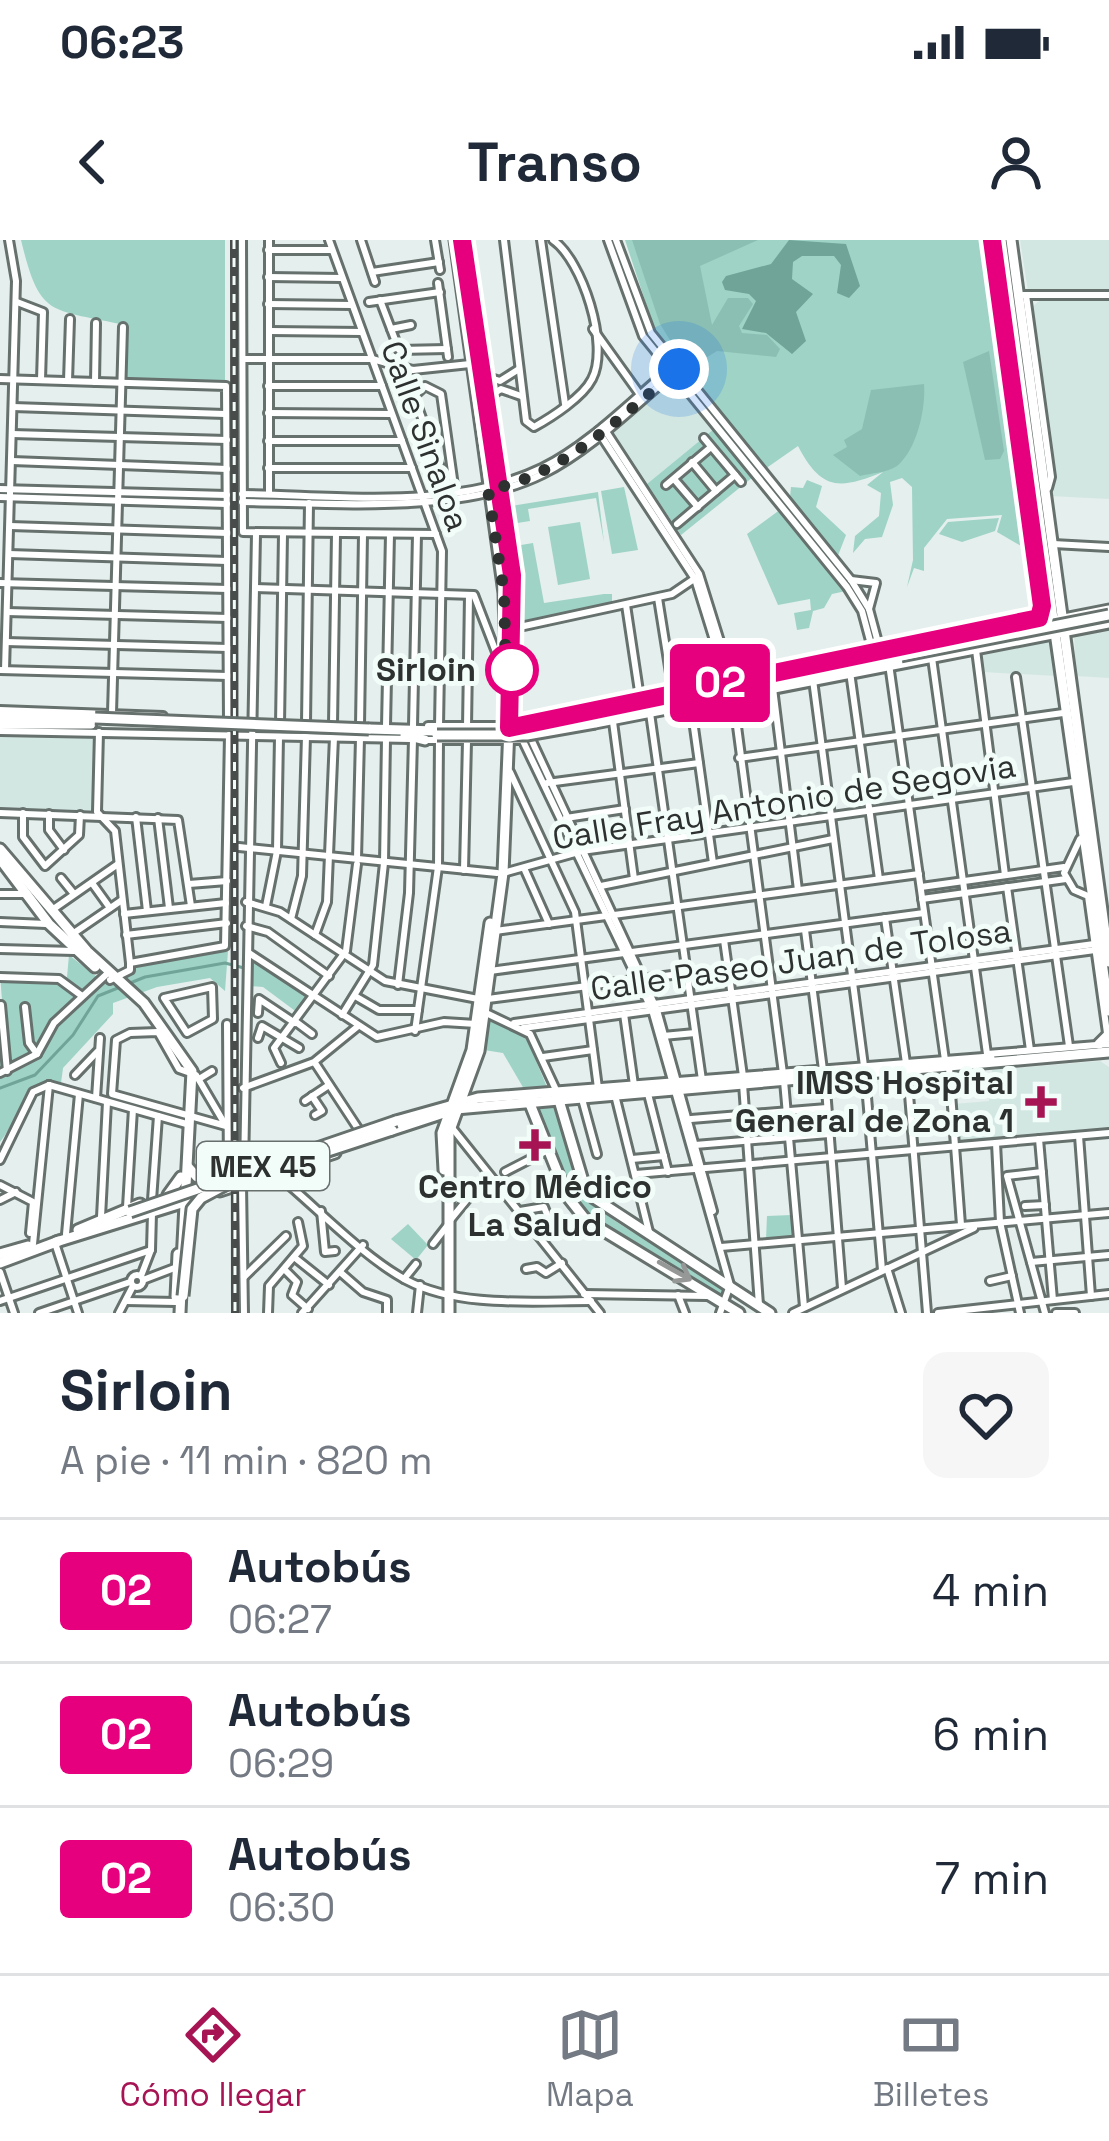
<!DOCTYPE html>
<html lang="es">
<meta charset="utf-8">
<style>
:root{--surface:#fff;--page:#f6f6f7;--text:#1f2937;--muted:#747a83;--line:#e0e1e3;--accent:#a61453}
body{margin:0;font-family:"Space Grotesk",sans-serif;background:var(--page);color:var(--text);height:100vh;display:flex;flex-direction:column;font-size:45px;white-space:nowrap}
*{box-sizing:border-box;margin:0}
p{font-size:39px;color:var(--muted)}
.icon{flex:none;width:66px;height:66px;fill:none;stroke:currentColor;stroke-width:2;stroke-linecap:round;stroke-linejoin:round}
.map{position:relative;height:1073px;overflow:hidden}
.panel{display:flex;flex-direction:column;background:var(--surface);flex:1}
.panel>*{flex:none}
.badge{padding:0 24px;border-radius:9px;font-size:42px;line-height:78px}
.you{position:absolute;width:60px;height:60px;margin:-30px;border:9px solid #fff;border-radius:50%;background:#1a73e8;box-shadow:0 0 0 18px #1a73e833}
.map>.badge{position:absolute;translate:-50% -50%;box-shadow:0 0 0 6px #fff}
.round{display:grid;place-items:center;flex:none;width:126px;height:126px;border-radius:24px;background:var(--page)}
.head{display:flex;align-items:center;justify-content:space-between;height:204px;padding:0 60px}
h1{font-size:57px;font-weight:800;line-height:90px}
ul{padding:0;list-style:none}
li{display:flex;align-items:center;gap:36px;height:144px;padding:0 60px;border-top:3px solid var(--line)}
li div{flex:1}
li b{display:block;font-size:45px}
li em{font-style:normal}
li .badge{min-width:132px;font-weight:700;text-align:center}
.status{display:flex;justify-content:space-between;align-items:center;height:84px;padding:0 60px;background:var(--surface);direction:ltr}
.status svg{height:33px;fill:currentColor}
header{display:flex;justify-content:space-between;align-items:center;height:156px;padding:0 60px;background:var(--surface);font-size:54px;font-weight:800}
.menu{display:flex;justify-content:space-around;align-items:center;height:168px;border-top:3px solid var(--line);background:var(--surface);font-size:33px;color:var(--muted)}
.menu a{display:grid;justify-items:center;gap:6px}
.menu .active{color:var(--accent)}
.map>svg:first-child{display:block}
.built{fill:#d3e7e2}
.green{fill:#9ed3c6}
.forest{fill:#8bbfb3}
.water{fill:#70a498}
.lines{fill:none;stroke-linecap:round;stroke-linejoin:round}
.stream{stroke:#70a498;stroke-width:3}
.minor-casing{stroke:#66706d;stroke-width:12}
.major-casing{stroke:#66706d;stroke-width:15}
.minor{stroke:#fff;stroke-width:6}
.major{stroke:#fff;stroke-width:9}
.rail-casing{stroke:#484d4c;stroke-width:8}
.rail{stroke:#f2fdfa;stroke-width:3;stroke-dasharray:9;stroke-linecap:butt}
.major-bridge-casing{stroke:#66706d;stroke-width:15;stroke-linecap:butt}
.major-bridge{stroke:#fff;stroke-width:9}
.oneway{stroke:#969898}
.line-casing{stroke:#fff;stroke-width:27}
.line{stroke:#e6007e;stroke-width:18}
.walk{stroke:#2d3130;stroke-width:12;stroke-dasharray:0 21.6}
.stop-dot{fill:#fff;stroke:#e6007e;stroke-width:6}
.poi-dot{fill:#a61453;stroke:#f2fdfa;stroke-width:4.5}
.labels{text-anchor:middle;dominant-baseline:central;stroke-width:10;stroke-linejoin:round;paint-order:stroke}
.shield{fill:#f2fdfa;stroke:#686e6d;stroke-width:3}
.shield-label{font-size:30px;font-weight:bold;fill:#2d3130}
.street-label{font-size:33px;fill:#2d3130;stroke:#f2fdfa}
.stop-label{font-size:33px;font-weight:bold;fill:#2d3130;stroke:#f2fdfa;text-anchor:end}
.poi-label{font-size:33px;font-weight:bold;fill:#2d3130;stroke:#f2fdfa;text-anchor:end}
</style>
<div class="status"><b>06:23</b><svg viewBox="0 0 49 12"><path d="M0 12V9h3v3zM5 12V6h3v6zM10 12V3h3v9zM15 12V0h3v12zM26 1h20v11H26zM47 4h2v5h-2z"/></svg></div>
<header><svg class="icon" aria-label="back" viewBox="0 0 24 24"><path d="M15 5l-7 7 7 7"/></svg>Transo<svg class="icon" aria-label="person" viewBox="0 0 24 24"><circle cx="12" cy="8" r="4"/><path d="M4 21q1-7 8-7t8 7"/></svg></header>
<div class="map">
<svg width="1109" height="1073" viewBox="0 0 1109 1073">
<rect width="100%" height="100%" fill="#e5efed"/>
<g class="built">
<polygon points="1020,0 1109,0 1109,52 1028,51"/>
<polygon points="1109,60 1109,259 1050,256 1031,68 1039,61"/>
<polygon points="673,139 714,189 647,244 611,190"/>
<polygon points="1109,386 1109,438 1076,436 1074,395"/>
<polygon points="1044,399 1053,406 1057,436 983,432 980,412"/>
<polygon points="0,493 96,495 95,574 0,571"/>
<polygon points="1100,821 1109,827 1109,891 958,904 954,864 989,861 992,830"/>
</g>
<g class="green">
<path d="M 21,0 L 225,0 L 225,142 L 124,141 L 124,85 C 50,68 40,79 21,0 Z"/>
<path d="M 625,0 L 989,0 L 1028,310 L 997,292 L 1002,275 L 947,279 L 924,308 L 924,331 L 914,328 L 907,347 L 913,320 L 912,247 L 902,238 L 890,242 L 893,265 L 882,297 L 865,299 L 853,313 L 855,296 L 879,276 L 881,253 L 867,245 L 883,232 C 840,249 822,252 798,206 L 765,229 L 657,97 Z"/>
<polygon points="1000,0 1009,0 1049,295 1045,296"/>
<polygon points="714,189 753,237 681,295 647,244"/>
<polygon points="807,240 822,246 816,267 846,295 837,318 790,257 791,247 803,248"/>
<polygon points="624,247 638,310 612,314 601,251"/>
<polygon points="598,252 604,302 596,258 528,269 530,281 511,284 511,266"/>
<polygon points="781,269 846,351 832,354 824,368 813,371 809,388 797,390 794,373 811,370 810,359 778,365 747,294"/>
<polygon points="999,278 995,291 962,302 939,294 948,282"/>
<polygon points="580,282 590,339 558,345 548,287"/>
<polygon points="533,303 544,363 604,354 612,354 612,363 519,383 515,306"/>
<path d="M 228,711 L 225,751 L 210,738 L 157,747 L 113,763 L 113,774 L 63,828 L 61,843 C 21,837 20,879 0,902 L 0,787 L 4,787 L 0,734 L 67,737 L 69,715 L 102,741 L 133,728 Z"/>
<polygon points="251,717 310,757 298,773 263,747 250,746"/>
<polygon points="489,778 526,797 547,847 524,849 503,813 484,810"/>
<path d="M 555,863 C 564,891 569,930 586,953 C 619,999 686,1008 725,1050 L 721,1055 L 590,977 L 572,954 L 533,865 Z"/>
<polygon points="792,975 794,998 766,1000 767,976"/>
<polygon points="408,984 428,1005 416,1020 391,999"/>
</g>
<g class="forest">
<polygon points="632,0 758,0 700,26 712,85 728,58 748,58 753,64 739,86 742,93 767,95 780,109 776,117 717,111 688,129 660,84"/>
<polygon points="989,111 1004,211 1000,219 985,220 963,122"/>
<path d="M 924,144 C 926,168 917,210 897,226 C 887,233 871,233 860,236 L 833,215 L 847,207 L 844,200 L 862,189 L 871,150 Z"/>
</g>
<polygon class="water" points="789,0 846,4 860,46 849,58 837,53 841,25 834,16 802,16 793,22 792,39 813,54 796,72 806,101 792,114 766,93 742,89 756,61 749,54 725,50 722,42 726,36 771,24"/>
<g class="lines">
<polyline class="stream" points="0,848 35,835 73,795 98,756 145,737 225,723 244,728"/>
<defs>
<g id="minor">
<polyline points="242,0 243,292 436,294"/>
<polyline points="269,0 269,254"/>
<polyline points="329,0 442,311 439,486"/>
<polyline points="361,0 375,42"/>
<polyline points="435,0 440,30"/>
<path d="M 504,0 L 526,181 L 534,187 C 552,177 583,157 592,139 C 610,105 582,20 553,0"/>
<polyline points="541,0 565,164"/>
<polyline points="608,0 643,96 847,347 862,371 873,412"/>
<polyline points="616,0 651,93 851,340 869,369 880,410"/>
<polyline points="268,10 331,10"/>
<polyline points="372,32 439,22"/>
<polyline points="268,37 342,38"/>
<polyline points="438,43 448,117"/>
<polyline points="1023,55 1109,55"/>
<polyline points="1026,55 1051,237 1048,248"/>
<polyline points="380,60 399,110 447,109"/>
<polyline points="17,62 43,72 41,140"/>
<polyline points="369,62 440,52"/>
<polyline points="268,64 352,65"/>
<polyline points="391,89 411,85"/>
<polyline points="593,89 641,156"/>
<polyline points="270,91 362,92"/>
<polyline points="243,119 372,119 413,130 470,124"/>
<polyline points="481,135 500,141 519,129"/>
<polyline points="0,139 226,146 228,480"/>
<polyline points="68,141 70,79"/>
<polyline points="95,142 96,83"/>
<polyline points="268,146 382,146"/>
<polyline points="487,158 501,149 521,156"/>
<polyline points="13,167 225,174"/>
<polyline points="268,173 391,174"/>
<polyline points="603,187 699,334 732,440"/>
<polyline points="598,191 695,339 727,442"/>
<polyline points="12,194 227,200"/>
<polyline points="704,198 741,242"/>
<polyline points="268,201 402,201"/>
<polyline points="12,221 227,229"/>
<polyline points="692,222 716,251"/>
<polyline points="268,228 412,228"/>
<polyline points="674,239 698,267"/>
<polyline points="666,245 711,207"/>
<polyline points="0,249 227,255"/>
<polyline points="448,250 414,156 425,146 441,154 455,253"/>
<path d="M 242,254 C 337,255 454,271 542,228 C 589,205 632,160 672,127"/>
<polyline points="0,257 227,264"/>
<path d="M 242,262 C 332,263 461,275 543,234 C 591,210 633,167 674,133"/>
<polyline points="677,284 735,235"/>
<polyline points="10,286 228,293"/>
<polyline points="1053,304 1109,307"/>
<polyline points="9,314 227,321"/>
<polyline points="851,340 876,343 869,369"/>
<polyline points="0,343 228,349"/>
<polyline points="255,348 474,355 506,438"/>
<polyline points="658,358 673,452"/>
<polyline points="626,365 640,458"/>
<polyline points="7,372 228,378"/>
<polyline points="515,388 672,354 697,337"/>
<polyline points="6,402 228,408"/>
<polyline points="976,410 1005,635"/>
<polyline points="932,418 987,814"/>
<polyline points="889,424 945,820"/>
<polyline points="0,430 228,436"/>
<polyline points="5,430 16,41 9,0"/>
<polyline points="850,432 879,639"/>
<polyline points="1016,437 1069,806"/>
<polyline points="813,440 864,826"/>
<polyline points="773,448 798,650"/>
<polyline points="733,456 784,841 804,1067"/>
<polyline points="691,466 713,623"/>
<polyline points="0,470 163,476"/>
<polyline points="112,473 123,87"/>
<polyline points="650,473 702,840"/>
<polyline points="613,482 634,639"/>
<polyline points="306,483 309,263"/>
<polyline points="280,484 283,294"/>
<polyline points="333,484 336,294"/>
<polyline points="360,485 363,294"/>
<polyline points="386,486 390,294"/>
<polyline points="413,486 417,294"/>
<polyline points="428,486 523,486 1039,378 1042,366 992,0"/>
<polyline points="467,487 469,355"/>
<polyline points="0,491 410,499"/>
<polyline points="99,492 97,572 115,591 130,723"/>
<polyline points="521,497 652,770 730,1045 720,1073"/>
<polyline points="531,499 657,770 713,971"/>
<polyline points="423,500 524,500"/>
<polyline points="739,518 1063,473"/>
<polyline points="510,532 575,672 598,848"/>
<polyline points="547,543 699,523"/>
<polyline points="0,573 178,580 191,666"/>
<polyline points="23,573 23,597 45,626 79,595 80,575"/>
<polyline points="49,574 49,590 64,610"/>
<polyline points="136,577 147,671"/>
<polyline points="158,578 169,668"/>
<polyline points="566,578 625,569"/>
<polyline points="1080,599 1064,633 1074,650 1088,656 1107,793"/>
<polyline points="239,607 497,633"/>
<polyline points="357,619 360,498"/>
<polyline points="524,628 549,684"/>
<polyline points="464,630 467,501"/>
<polyline points="503,633 582,611 1073,542"/>
<polyline points="61,638 74,654"/>
<polyline points="92,643 110,668"/>
<polyline points="189,644 227,641"/>
<polyline points="601,646 833,599"/>
<polyline points="921,647 1064,627"/>
<polyline points="1007,647 1030,810"/>
<polyline points="0,654 26,654"/>
<polyline points="922,659 1066,639"/>
<polyline points="246,662 280,672 385,741 478,759"/>
<polyline points="266,666 277,611 279,497"/>
<polyline points="52,670 118,624"/>
<polyline points="124,674 226,663"/>
<polyline points="885,678 907,830 927,1073"/>
<polyline points="291,679 302,636 306,496"/>
<polyline points="0,682 46,684"/>
<polyline points="246,686 268,692 329,736"/>
<polyline points="805,690 823,830"/>
<polyline points="495,691 919,634"/>
<polyline points="71,695 122,660"/>
<polyline points="126,695 227,683"/>
<polyline points="315,695 327,662 334,497"/>
<polyline points="724,700 743,836"/>
<polyline points="0,709 74,711"/>
<polyline points="249,713 377,797 444,782 476,784"/>
<polyline points="130,723 225,706 229,495"/>
<polyline points="490,731 924,673"/>
<polyline points="0,737 59,739 82,756"/>
<polyline points="110,740 130,730 130,723"/>
<polyline points="398,745 409,653 413,499"/>
<polygon points="212,747 213,779 187,793 164,758"/>
<polyline points="355,756 379,770 418,770"/>
<polyline points="488,759 687,733"/>
<polyline points="1,765 7,831"/>
<polyline points="25,767 29,803 37,814"/>
<polyline points="484,772 530,794 557,852"/>
<polyline points="258,773 259,759 295,783"/>
<polyline points="624,774 634,845"/>
<polyline points="342,775 373,725 384,623 386,499"/>
<polyline points="296,782 312,794"/>
<polyline points="514,783 1094,704"/>
<polyline points="227,784 228,935"/>
<polyline points="523,788 1095,710"/>
<polyline points="415,791 438,627 439,500"/>
<polygon points="158,792 179,829 196,835 226,886 112,854 116,800 130,793"/>
<polyline points="663,796 695,793"/>
<polyline points="258,798 262,786 299,808"/>
<polyline points="987,814 1109,804"/>
<polyline points="543,817 593,810"/>
<polyline points="281,823 274,808 346,711 357,624"/>
<polyline points="315,823 359,890"/>
<polyline points="949,827 961,985"/>
<polyline points="0,833 37,814 54,783 109,732"/>
<polyline points="865,834 882,1030"/>
<polyline points="75,835 97,812"/>
<polyline points="825,837 842,1048"/>
<polyline points="199,839 212,831"/>
<polyline points="743,844 759,1065"/>
<polyline points="49,845 190,885"/>
<polyline points="243,848 314,822 357,787"/>
<polyline points="648,854 668,932"/>
<polyline points="615,855 649,992"/>
<polyline points="312,856 322,871 315,875"/>
<polyline points="96,858 100,798"/>
<polyline points="582,859 597,914"/>
<polyline points="305,861 329,845"/>
<polyline points="691,879 827,868"/>
<polyline points="453,889 600,1073"/>
<polyline points="1079,896 1091,1056"/>
<polyline points="1039,899 1053,1060"/>
<polyline points="996,903 1000,982 1020,1073"/>
<polyline points="695,905 829,894"/>
<polyline points="243,906 265,924"/>
<polyline points="632,919 664,916"/>
<polyline points="0,920 33,852 49,845"/>
<polyline points="244,930 256,294"/>
<polyline points="505,932 548,910"/>
<polyline points="1042,932 1007,936 1045,1073"/>
<path d="M 275,933 C 314,965 363,1017 406,1040 C 459,1068 532,1061 591,1061"/>
<polyline points="636,934 1109,893"/>
<polyline points="0,945 33,962 30,993"/>
<polyline points="242,945 244,1073"/>
<polyline points="0,960 16,952"/>
<polyline points="152,960 158,876"/>
<polyline points="1025,966 1045,965"/>
<polyline points="127,967 133,869"/>
<polyline points="321,971 325,1012 335,1011"/>
<polyline points="520,971 544,967 548,977 563,986 586,980"/>
<polyline points="101,977 107,862"/>
<polyline points="451,979 487,935"/>
<polyline points="66,994 79,854"/>
<polyline points="55,1003 78,1073"/>
<polyline points="33,1004 49,845"/>
<polyline points="433,1004 447,986"/>
<polyline points="721,1007 1109,973"/>
<polyline points="294,1017 329,1045"/>
<polyline points="1031,1022 1109,1015"/>
<polyline points="887,1028 901,1073"/>
<polyline points="284,1029 297,1042 292,1055 308,1069"/>
<polyline points="526,1029 537,1027 546,1033 562,1023"/>
<polyline points="0,1032 14,1073"/>
<polyline points="340,1032 363,1052 387,1060 387,1073"/>
<circle cx="137" cy="1041" r="6"/>
<polyline points="141,1036 151,1010 152,973"/>
<polyline points="244,1037 286,996"/>
<polyline points="404,1039 416,1024"/>
<polyline points="143,1040 177,1027"/>
<polyline points="990,1041 1012,1036"/>
<polyline points="584,1054 707,1056"/>
<polyline points="678,1055 685,1073"/>
<polyline points="0,1061 151,1010"/>
<polyline points="126,1061 176,1062"/>
<polyline points="39,1073 130,1042"/>
<polyline points="119,1073 133,1046"/>
<polyline points="268,1073 269,1046 303,1006 298,982"/>
<polyline points="302,1073 363,1005"/>
<polyline points="417,1073 420,1045"/>
<polyline points="793,1073 974,988"/>
<polyline points="938,1073 1109,1054"/>
<polyline points="1056,1073 1075,1073"/>
</g>
<g id="major">
<polyline points="455,0 504,353 506,433"/>
<polyline points="999,0 1109,771"/>
<polyline points="1011,0 1109,722"/>
<polyline points="953,401 1109,370"/>
<polyline points="0,476 95,478"/>
<polyline points="595,477 907,412"/>
<polyline points="510,478 530,484"/>
<polyline points="595,483 1109,383"/>
<polyline points="0,484 91,484"/>
<polyline points="369,489 437,491"/>
<polyline points="405,495 425,500"/>
<polyline points="0,609 87,711 144,763 192,831 182,1022"/>
<polyline points="0,619 49,684 95,727"/>
<polyline points="1099,804 1109,794"/>
<polyline points="558,857 583,941 594,958 770,1073"/>
<polyline points="528,859 567,956 586,980 739,1073"/>
<polyline points="396,881 478,858 990,818"/>
<polyline points="392,890 456,869 1109,812"/>
<polyline points="188,927 197,937 211,941"/>
<polyline points="444,930 442,893 472,810 490,683"/>
<polyline points="220,951 335,913"/>
<polyline points="168,955 181,937"/>
<polyline points="78,990 140,964"/>
<polyline points="56,1002 204,956"/>
<polyline points="0,1014 28,1006"/>
<polyline points="0,1023 59,1001"/>
<polyline points="176,1057 178,1014"/>
<polyline points="180,1073 181,1051"/>
<polyline points="449,1073 449,893 479,811 503,633 514,367 462,0"/>
</g>
</defs>
<use href="#minor" class="minor-casing"/>
<use href="#major" class="major-casing"/>
<use href="#minor" class="minor"/>
<use href="#major" class="major"/>
<defs>
<polyline id="rail" points="234,0 235,1073"/>
</defs>
<use href="#rail" class="rail-casing"/>
<use href="#rail" class="rail"/>
<defs>
<g id="major-bridge">
<polyline points="901,416 1109,375"/>
<polyline points="95,478 369,489"/>
<polyline points="437,495 527,495 595,483"/>
<polyline points="325,912 392,890"/>
<polyline points="130,972 396,881"/>
<polyline points="183,1056 192,969 201,958 233,941"/>
</g>
</defs>
<use href="#major-bridge" class="major-bridge-casing"/>
<use href="#major-bridge" class="major-bridge"/>
</g>
<defs><path id="oneway-shaft" d="M-6 0H5M1.5-3L5.5 0L1.5 3" fill="none" stroke-width="1.6" stroke-linecap="round" stroke-linejoin="round" transform="scale(3)"/></defs>
<use class="oneway" href="#oneway-shaft" transform="translate(675 1031) rotate(29)"/>
<g class="lines">
<defs>
<polyline id="line" points="462,0 512,335 509,488 1039,378 1042,366 992,0"/>
</defs>
<use href="#line" class="line-casing"/>
<use href="#line" class="line"/>
<path class="walk" d="M 512,430 L 506,438 L 504,353 L 488,250 C 566,234 619,177 679,129"/>
</g>
<circle class="stop-dot" cx="512" cy="430" r="24"/>
<g class="poi-dot">
<path d="M1035 844h12v12h12v12h-12v12h-12v-12h-12v-12h12z"/>
<path d="M529 887h12v12h12v12h-12v12h-12v-12h-12v-12h12z"/>
</g>
<g class="labels">
<rect class="shield" x="197" y="902" width="132" height="48" rx="9"/>
<g class="shield-label">
<text x="263" y="926">MEX 45</text>
</g>
<g class="street-label">
<text transform="translate(425 196) rotate(70)">Calle Sinaloa</text>
<text transform="translate(784 562) rotate(-9)">Calle Fray Antonio de Segovia</text>
<text transform="translate(801 720) rotate(-8)">Calle Paseo Juan de Tolosa</text>
</g>
<g class="stop-label">
<text x="476" y="430">Sirloin</text>
</g>
<g class="poi-label">
<text x="1014" y="843">IMSS Hospital<tspan x="1014" dy="38">General de Zona 1</tspan></text>
<text x="535" y="947" text-anchor="middle">Centro Médico<tspan x="535" dy="38">La Salud</tspan></text>
</g>
</g>
</svg>
<div class="you" style="left:679px;top:129px"></div>
<b class="badge" style="left:720px;top:443px;background:#e6007e;color:#fff">02</b>
</div>
<section class="panel">
<div class="head"><div><h1>Sirloin</h1><p>A pie · 11 min · 820 m</p></div><a class="round"><svg class="icon" aria-label="heart" viewBox="0 0 24 24"><path d="M12 20l-8-8c-3-5 5-10 8-4 3-6 11-1 8 4z"/></svg></a></div>
<ul>
<li><span class="badge" style="background:#e6007e;color:#fff">02</span><div><b>Autobús</b><p>06:27</p></div><em>4 min</em></li>
<li><span class="badge" style="background:#e6007e;color:#fff">02</span><div><b>Autobús</b><p>06:29</p></div><em>6 min</em></li>
<li><span class="badge" style="background:#e6007e;color:#fff">02</span><div><b>Autobús</b><p>06:30</p></div><em>7 min</em></li>
</ul>
</section>
<nav class="menu">
<a class="active"><svg class="icon" aria-label="directions" viewBox="0 0 24 24"><path d="M12 3l9 9-9 9-9-9zM9 14v-3h6M13 9l2 2-2 2"/></svg>Cómo llegar</a>
<a><svg class="icon" aria-label="map" viewBox="0 0 24 24"><path d="M3 6l6-2 6 2 6-2v14l-6 2-6-2-6 2zM9 4v14M15 6v14"/></svg>Mapa</a>
<a><svg class="icon" aria-label="tickets" viewBox="0 0 24 24"><path d="M3 7h18v10H3zM15 7v10"/></svg>Billetes</a>
</nav>
